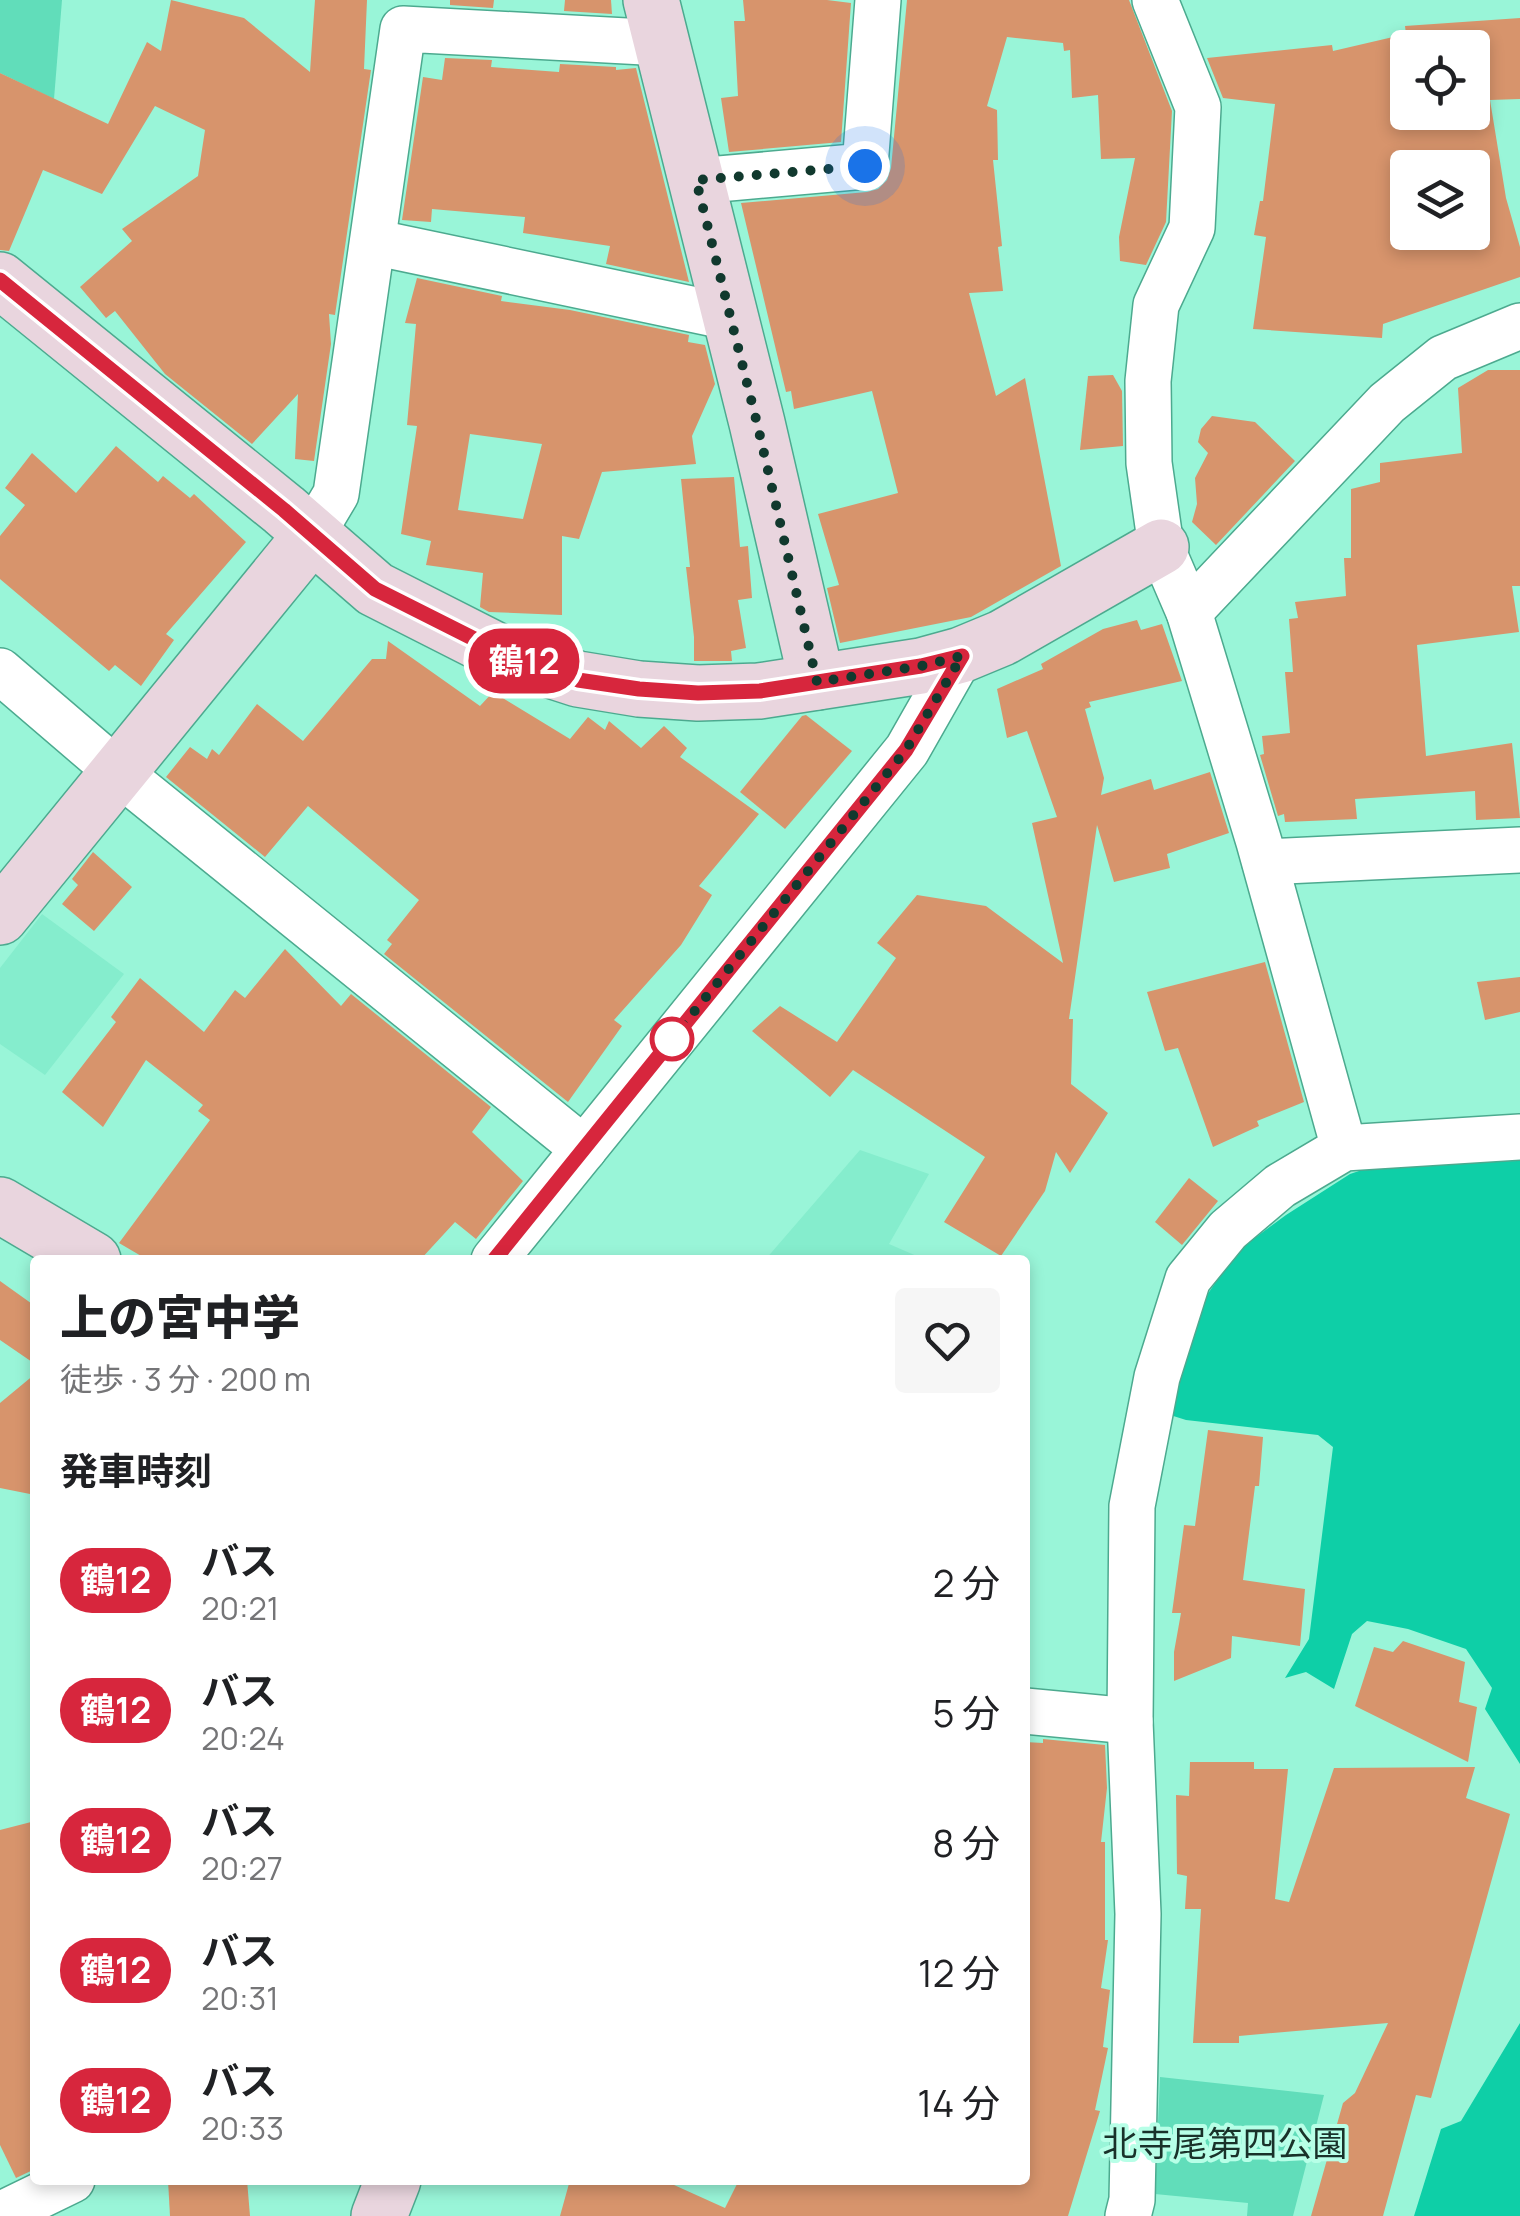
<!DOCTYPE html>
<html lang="ja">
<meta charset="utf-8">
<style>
:root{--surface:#fff;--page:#f6f6f6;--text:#202124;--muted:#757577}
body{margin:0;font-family:Manrope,"Noto Sans JP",sans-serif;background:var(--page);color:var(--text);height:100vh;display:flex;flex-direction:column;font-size:38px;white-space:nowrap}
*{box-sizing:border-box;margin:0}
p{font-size:32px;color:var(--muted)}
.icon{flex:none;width:55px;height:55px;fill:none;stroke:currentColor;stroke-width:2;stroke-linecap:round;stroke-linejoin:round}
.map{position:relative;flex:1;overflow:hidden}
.drawer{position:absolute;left:30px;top:1255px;width:1000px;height:930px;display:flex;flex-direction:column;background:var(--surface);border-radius:10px;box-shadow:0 5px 15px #0003}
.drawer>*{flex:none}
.badge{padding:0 20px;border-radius:32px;font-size:35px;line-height:65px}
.controls{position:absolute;left:1390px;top:30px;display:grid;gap:20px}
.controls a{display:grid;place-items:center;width:100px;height:100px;border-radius:10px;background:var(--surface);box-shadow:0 5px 15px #0003;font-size:50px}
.you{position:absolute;width:50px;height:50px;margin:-25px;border:8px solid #fff;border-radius:50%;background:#1a73e8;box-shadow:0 0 0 15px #1a73e833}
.map>.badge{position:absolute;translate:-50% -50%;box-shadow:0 0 0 5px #fff}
h2{padding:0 30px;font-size:38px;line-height:90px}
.round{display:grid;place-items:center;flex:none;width:105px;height:105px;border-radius:10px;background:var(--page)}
.summary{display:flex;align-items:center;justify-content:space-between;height:170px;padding:0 30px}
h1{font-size:48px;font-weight:800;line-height:75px}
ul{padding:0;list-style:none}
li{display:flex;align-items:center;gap:30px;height:130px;padding:0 30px}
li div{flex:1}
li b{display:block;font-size:38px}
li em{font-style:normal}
li .badge{min-width:110px;font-weight:700;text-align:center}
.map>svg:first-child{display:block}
.built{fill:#85edcd}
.green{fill:#61ddba}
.forest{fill:#0ecfa7}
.building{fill:#d7946c;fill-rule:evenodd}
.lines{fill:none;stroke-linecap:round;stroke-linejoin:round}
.street-casing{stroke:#4caa8f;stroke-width:48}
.secondary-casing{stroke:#4caa8f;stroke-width:58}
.street{stroke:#fff;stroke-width:45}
.secondary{stroke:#e9d5de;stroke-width:55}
.line-casing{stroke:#fff;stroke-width:22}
.line{stroke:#d7263d;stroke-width:15}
.walk{stroke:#11392e;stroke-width:10;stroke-dasharray:0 18}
.stop-dot{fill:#fff;stroke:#d7263d;stroke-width:5}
.labels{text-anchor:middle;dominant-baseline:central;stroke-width:8;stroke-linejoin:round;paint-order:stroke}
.park-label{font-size:35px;fill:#19322a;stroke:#b7ffe7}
</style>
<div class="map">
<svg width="1520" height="2216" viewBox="0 0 1520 2216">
<rect width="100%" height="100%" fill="#99f5d8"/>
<g class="built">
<polygon points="42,914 124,974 45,1075 0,1044 0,968"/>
<polygon points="860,1150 929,1174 889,1244 926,1260 765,1260"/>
</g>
<g class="green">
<polygon points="0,0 62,0 54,99 0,73"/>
<polygon points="1160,2077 1324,2095 1293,2216 1247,2216 1248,2203 1155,2194"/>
</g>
<g class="forest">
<polygon points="1520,1161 1520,1764 1485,1709 1492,1688 1466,1649 1408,1629 1367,1621 1352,1634 1334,1689 1306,1672 1285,1678 1309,1639 1333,1447 1318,1435 1186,1420 1167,1414 1201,1304 1236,1252 1286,1215 1350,1174 1386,1162"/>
<polygon points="1520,2023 1520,2216 1414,2216 1441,2129 1461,2121"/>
</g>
<g class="building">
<polygon points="171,0 244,18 310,72 315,0 367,0 364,69 371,70 335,315 329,314 331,344 314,461 295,459 298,394 252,444 165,374 115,311 106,318 80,287 132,241 122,229 198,176 205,130 155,106 102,194 43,170 9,251 0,250 0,73 108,124 147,42 161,51"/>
<polygon points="450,0 494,0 493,8 450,5"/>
<polygon points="565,0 611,0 612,14 564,11"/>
<polygon points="743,0 827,0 851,3 841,142 729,152 721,98 738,96 734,21 745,21"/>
<polygon points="907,0 1129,0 1172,111 1166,222 1146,265 1120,261 1119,237 1135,158 1101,159 1098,95 1072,98 1070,50 1064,51 1063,43 1007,37 987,106 997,110 998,160 993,160 1002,246 998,247 1003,291 969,293 996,396 1025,378 1061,566 971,617 840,643 827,588 839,585 818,514 898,493 872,391 794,409 791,391 786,392 741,203 867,192 878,189 887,180 891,168"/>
<path d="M 1520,18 L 1520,99 L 1490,100 L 1506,198 L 1520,247 L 1520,277 L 1383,324 L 1382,338 L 1253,329 L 1266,237 L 1254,235 L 1260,201 L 1263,201 L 1275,104 L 1223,98 L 1207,58 L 1332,45 L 1333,51 L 1406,34 L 1405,26 ZM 1408,48 L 1472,48 L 1472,112 L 1408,112 ZM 1408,168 L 1472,168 L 1472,232 L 1408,232 Z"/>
<polygon points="445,58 492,60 491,67 559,72 560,64 616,67 616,70 636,68 689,282 606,264 610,246 523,233 525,217 432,209 431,222 402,220 423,77 442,80"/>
<path d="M 417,278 L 502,296 L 501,301 L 570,310 L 689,335 L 688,342 L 705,345 L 715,384 L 692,436 L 696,464 L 602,472 L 579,539 L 562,536 L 562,615 L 489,612 L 480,607 L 483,573 L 426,565 L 431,541 L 401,534 L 417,426 L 407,425 L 416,324 L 405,323 ZM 470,434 L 542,444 L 523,519 L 458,510 Z"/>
<polygon points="1488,370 1520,370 1520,586 1512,586 1519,632 1417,645 1426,756 1512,743 1520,818 1476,820 1475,791 1355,799 1357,819 1285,822 1284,814 1278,816 1260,755 1264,754 1262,736 1290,733 1285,672 1293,672 1289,619 1298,618 1295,602 1346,596 1344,558 1351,558 1351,489 1380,482 1380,463 1462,453 1458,388"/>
<polygon points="1113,375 1122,391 1123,446 1080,450 1088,376"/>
<polygon points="1212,416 1255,422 1295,461 1216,545 1192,522 1197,504 1195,478 1208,453 1198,442 1201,429"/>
<polygon points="116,446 158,482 163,476 190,498 194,494 246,542 166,634 174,640 141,686 115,665 109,671 0,579 0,536 25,505 5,488 32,453 76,493"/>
<polygon points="734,477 740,547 748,546 752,598 738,600 746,648 731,651 732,661 694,661 694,637 686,567 690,567 681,479"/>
<polygon points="1137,620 1141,630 1162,624 1182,681 1089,702 1091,707 1085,709 1104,778 1101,795 1151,779 1154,790 1210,772 1229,833 1167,854 1170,868 1114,882 1097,825 1069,1019 1073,1019 1071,1084 1108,1113 1070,1173 1056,1152 1045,1191 1001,1256 944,1222 985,1157 853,1070 830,1097 752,1031 780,1006 837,1042 896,958 877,943 917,895 986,906 1063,963 1032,823 1057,817 1027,731 1007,738 997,689 1043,669 1041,664 1103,629"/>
<polygon points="388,641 480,706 493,692 570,739 588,717 605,730 609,721 641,748 664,726 687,748 680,757 759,814 699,886 712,895 681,945 614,1020 622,1026 568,1102 384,954 392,944 387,940 419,900 308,806 265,857 166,777 190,747 207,759 212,749 219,755 257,704 303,741 372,659 386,659"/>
<polygon points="806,715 852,751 785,829 740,792 802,716"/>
<polygon points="93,852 132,887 94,931 62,904 78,885 72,879"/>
<polygon points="285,949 341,1006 351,994 491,1107 472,1132 523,1181 476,1239 455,1222 420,1260 148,1260 119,1243 210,1120 198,1111 203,1105 146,1060 103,1127 62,1092 116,1022 111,1017 140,978 204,1032 235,990 245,998"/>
<polygon points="1265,962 1304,1102 1257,1121 1259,1126 1213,1147 1178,1048 1165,1051 1147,992"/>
<polygon points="1520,977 1520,1012 1485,1020 1477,982"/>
<polygon points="1189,1178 1218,1201 1182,1245 1155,1222"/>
<polygon points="0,1281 35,1306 35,1364 0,1340"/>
<polygon points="35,1374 35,1495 0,1488 0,1403"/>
<polygon points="1208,1430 1263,1437 1259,1486 1255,1486 1243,1580 1305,1589 1300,1646 1232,1636 1231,1658 1174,1681 1174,1652 1181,1613 1172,1613 1184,1525 1195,1526"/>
<polygon points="1403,1641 1465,1662 1459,1702 1477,1707 1468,1762 1355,1706 1374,1647 1393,1652"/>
<polygon points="1043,1739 1105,1745 1107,1788 1101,1842 1105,1842 1105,1940 1108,1940 1101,1988 1110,1990 1103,2047 1108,2048 1095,2110 1100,2111 1068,2216 560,2216 570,2180 663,2180 725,2208 739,2180 1025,2180 1025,1742 1043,1743"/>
<polygon points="1190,1762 1254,1762 1254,1769 1288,1769 1275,1899 1289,1902 1334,1768 1475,1767 1466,1798 1510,1814 1431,2098 1416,2095 1383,2216 1311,2216 1343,2103 1355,2093 1388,2023 1239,2036 1239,2043 1193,2043 1201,1909 1185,1909 1187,1876 1177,1874 1176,1795 1189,1796"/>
<polygon points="35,1821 35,2169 16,2178 0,2145 0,1830"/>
<polygon points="168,2180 247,2180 250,2216 170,2216"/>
</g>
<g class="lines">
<defs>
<g id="street">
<polyline points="1155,0 1198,107 1192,228 1156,305 1148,381 1149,463 1161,547 1189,612 1259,842 1344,1148"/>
<polyline points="696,181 865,166 878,0"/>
<polyline points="373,242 729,317"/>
<polyline points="311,536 336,494 403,29 663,43"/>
<polyline points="1189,612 1387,403 1443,358 1520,326"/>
<polyline points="0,671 118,772 584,1149"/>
<polyline points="1265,862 1520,850"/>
<polyline points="494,1260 907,750 961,655"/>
<polyline points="1025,1711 1130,1721"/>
<polyline points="0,2215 72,2180"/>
<polyline points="1128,2216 1132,2200 1138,1914 1130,1721 1132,1506 1157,1377 1188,1279 1228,1230 1280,1186 1344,1148 1520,1137"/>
</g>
<g id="secondary">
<polyline points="651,0 757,423 817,682"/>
<polyline points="0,280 284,510 375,589 507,656 578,679 639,689 698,693 759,691 921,666 961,655 1002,638 1161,547"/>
<polyline points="0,917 311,536"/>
<polyline points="0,1205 93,1260"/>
<polyline points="379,2216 393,2180"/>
</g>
</defs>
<use href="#street" class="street-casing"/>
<use href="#secondary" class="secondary-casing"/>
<use href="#street" class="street"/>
<use href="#secondary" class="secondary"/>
</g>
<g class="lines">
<defs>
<polyline id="line" points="0,280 284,510 375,589 508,656 578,680 639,689 698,693 760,691 921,666 962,656 906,750 494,1260"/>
</defs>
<use href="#line" class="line-casing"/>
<use href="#line" class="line"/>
<polyline class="walk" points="672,1039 906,750 962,656 921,666 817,682 757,423 696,180 865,166"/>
</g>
<circle class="stop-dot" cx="672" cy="1039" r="20"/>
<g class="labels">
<g class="park-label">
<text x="1225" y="2143">北寺尾第四公園</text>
</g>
</g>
</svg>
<div class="controls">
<a><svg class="icon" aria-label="locate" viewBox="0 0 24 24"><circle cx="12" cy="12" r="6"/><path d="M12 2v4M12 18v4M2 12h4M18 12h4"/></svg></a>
<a><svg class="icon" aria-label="layers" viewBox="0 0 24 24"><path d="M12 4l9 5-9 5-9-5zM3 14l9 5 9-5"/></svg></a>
</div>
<div class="you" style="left:865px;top:166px"></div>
<b class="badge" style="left:524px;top:661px;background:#d7263d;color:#fff">鶴12</b>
<section class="drawer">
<div class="summary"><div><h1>上の宮中学</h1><p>徒歩 · 3 分 · 200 m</p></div><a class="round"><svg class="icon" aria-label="heart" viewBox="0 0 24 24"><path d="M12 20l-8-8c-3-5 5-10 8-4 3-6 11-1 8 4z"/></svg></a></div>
<h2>発車時刻</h2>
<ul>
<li><span class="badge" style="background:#d7263d;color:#fff">鶴12</span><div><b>バス</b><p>20:21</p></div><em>2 分</em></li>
<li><span class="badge" style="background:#d7263d;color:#fff">鶴12</span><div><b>バス</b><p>20:24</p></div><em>5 分</em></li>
<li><span class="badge" style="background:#d7263d;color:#fff">鶴12</span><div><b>バス</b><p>20:27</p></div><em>8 分</em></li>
<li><span class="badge" style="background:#d7263d;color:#fff">鶴12</span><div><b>バス</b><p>20:31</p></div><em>12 分</em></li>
<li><span class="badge" style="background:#d7263d;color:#fff">鶴12</span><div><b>バス</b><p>20:33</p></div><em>14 分</em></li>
</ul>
</section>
</div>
